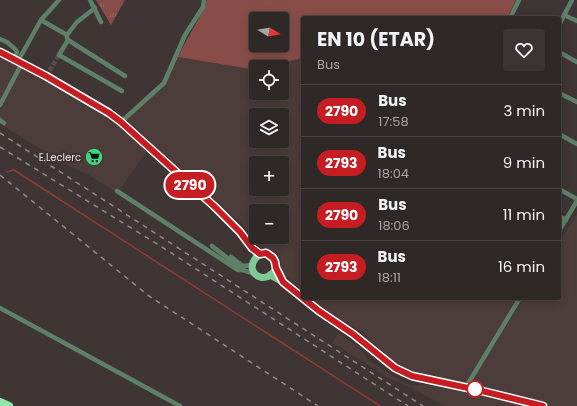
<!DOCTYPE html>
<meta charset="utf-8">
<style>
:root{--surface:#2e2827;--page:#3a3433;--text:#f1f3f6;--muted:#a7a6a7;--line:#494444}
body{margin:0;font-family:Poppins,sans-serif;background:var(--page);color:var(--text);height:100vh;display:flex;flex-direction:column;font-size:15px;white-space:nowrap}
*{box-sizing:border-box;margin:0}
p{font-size:13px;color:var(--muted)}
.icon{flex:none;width:22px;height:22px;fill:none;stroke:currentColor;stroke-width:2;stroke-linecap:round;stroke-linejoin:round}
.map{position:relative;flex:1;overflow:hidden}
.panel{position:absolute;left:301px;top:16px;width:260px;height:284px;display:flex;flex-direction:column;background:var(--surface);border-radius:4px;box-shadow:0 2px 10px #0003,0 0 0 1px var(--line)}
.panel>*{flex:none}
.badge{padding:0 8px;border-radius:13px;font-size:14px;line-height:26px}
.needle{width:26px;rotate:101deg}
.controls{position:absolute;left:249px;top:12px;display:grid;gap:8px}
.controls a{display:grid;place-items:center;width:40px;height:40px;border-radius:4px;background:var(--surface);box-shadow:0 2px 10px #0003,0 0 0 1px var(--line);font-size:20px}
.map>.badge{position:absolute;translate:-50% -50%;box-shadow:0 0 0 2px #fff}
.round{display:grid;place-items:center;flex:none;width:42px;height:42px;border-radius:4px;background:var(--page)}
.headline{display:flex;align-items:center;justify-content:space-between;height:68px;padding:0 16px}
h1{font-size:19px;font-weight:700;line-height:30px}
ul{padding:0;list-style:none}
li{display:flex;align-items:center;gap:12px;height:52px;padding:0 16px;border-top:1px solid var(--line)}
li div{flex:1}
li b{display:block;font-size:15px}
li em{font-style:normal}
li .badge{min-width:44px;font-weight:700;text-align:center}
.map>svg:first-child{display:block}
.built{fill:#4c3c3a;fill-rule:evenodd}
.grass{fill:url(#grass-tufts)}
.green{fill:#894d48;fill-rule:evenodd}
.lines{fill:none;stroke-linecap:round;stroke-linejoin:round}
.stream{stroke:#903a36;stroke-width:1.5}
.street-tunnel{stroke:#574e4d;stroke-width:4.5;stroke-dasharray:4.5 2;stroke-linecap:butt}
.street{stroke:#5f8068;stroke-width:4.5}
.primary{stroke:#82c896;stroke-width:7}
.highway{stroke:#8fe4a8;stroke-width:8}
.rail{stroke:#928a89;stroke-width:1.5;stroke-dasharray:5 5;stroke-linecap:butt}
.line-casing{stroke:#fff;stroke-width:9}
.line{stroke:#c61d23;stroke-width:6}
.stop-dot{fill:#fff;stroke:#c61d23;stroke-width:2}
.labels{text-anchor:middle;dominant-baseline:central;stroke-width:3.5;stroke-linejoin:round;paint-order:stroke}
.poi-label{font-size:10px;fill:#e3dddc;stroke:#3e3534;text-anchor:end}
</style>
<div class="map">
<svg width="577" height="406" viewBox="0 0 577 406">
<defs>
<pattern id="grass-tufts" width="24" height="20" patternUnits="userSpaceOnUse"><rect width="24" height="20" fill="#894d48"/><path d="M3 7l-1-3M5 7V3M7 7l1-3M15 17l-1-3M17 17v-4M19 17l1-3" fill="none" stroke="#9a6662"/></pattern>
</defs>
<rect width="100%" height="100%" fill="#3e3534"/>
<g class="built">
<polygon points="0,55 27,69 113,119 148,150 117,193 87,174 72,168 0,124"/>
<path d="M 178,57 L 250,69 L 256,67 L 256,93 L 282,93 L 282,67 L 258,67 L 303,58 L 303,291 L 283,273 L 281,267 L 281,258 L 276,251 L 270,251 L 261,248 L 245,227 L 176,166 L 127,119 L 161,88 ZM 256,115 L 282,115 L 282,141 L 256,141 ZM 256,163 L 282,163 L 282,189 L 256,189 ZM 256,211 L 282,211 L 282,237 L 256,237 Z"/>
<polygon points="577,214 577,406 445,406 410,387 389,378 332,343 338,333 359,347 369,360 399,380 411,385 417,386 421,384 477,394 471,382 524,298 559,298 559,242"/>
<polygon points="311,298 518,298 468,382 464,383 418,373 400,365 388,357 363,333 320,306"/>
</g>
<polygon class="grass" points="96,0 125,0 111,25"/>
<path class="green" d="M 207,0 L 516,0 L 507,18 L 303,18 L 303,58 L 250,69 L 178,57 C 187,37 200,20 207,0 ZM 256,19 L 282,19 L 282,45 L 256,45 Z"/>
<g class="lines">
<polyline class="stream" points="7,172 14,170 380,406"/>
<polyline class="street-tunnel" points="46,76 59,55"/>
<g class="street">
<polyline points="90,0 101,22"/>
<polyline points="564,15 577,21"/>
<polyline points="510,18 519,0"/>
<polyline points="41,20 67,35 67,38"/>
<polyline points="559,25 572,0"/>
<polyline points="67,35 77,22 95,8"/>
<polyline points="0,39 7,42 15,49 17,52 14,59"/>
<polyline points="559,52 577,62"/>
<polyline points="18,61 41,20 59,0"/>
<polyline points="122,91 59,55 68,40 125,76"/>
<polyline points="559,93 577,102"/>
<polyline points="0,105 22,63"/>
<polyline points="0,120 4,123"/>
<polyline points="121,122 164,83 185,35 203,7 204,0"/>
<polyline points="559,134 577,144"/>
<polyline points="559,189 577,199"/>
<polyline points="117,191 238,270 243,270"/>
<polyline points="559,216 566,220"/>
<polyline points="559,231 577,201"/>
<polyline points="212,246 243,270 255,274"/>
<polyline points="231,257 243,266 252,265"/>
<polyline points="0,308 180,406"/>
<polyline points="466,387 520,298"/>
</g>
<g class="primary">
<polyline points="0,52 46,76 109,113 121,122 177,174 215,207 240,232 252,248 260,254"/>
<path d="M 276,268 C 273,274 268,279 260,277 C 241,270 261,242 274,258 C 276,262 275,266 277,270 C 278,274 281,278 283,281"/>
<polyline points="270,275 283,282 319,311 353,334 388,363 403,373 423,379 482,391 543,406"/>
</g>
<polyline class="highway" points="0,402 9,406"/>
<g class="rail">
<polyline points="0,133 423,406"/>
<polyline points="0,147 162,247 408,406"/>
<polyline points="0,175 149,296 318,406"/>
</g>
</g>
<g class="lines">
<defs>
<polyline id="line" points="0,52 46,76 109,113 121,122 215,207 240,232 252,248 260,254 266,253 273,258 275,262 276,268 283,282 319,311 353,334 395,368 412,376 482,391 543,406"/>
</defs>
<use href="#line" class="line-casing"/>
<use href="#line" class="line"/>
</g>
<defs>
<symbol id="supermarket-disc" viewBox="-11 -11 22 22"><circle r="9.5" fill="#3ed77d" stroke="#3e3534"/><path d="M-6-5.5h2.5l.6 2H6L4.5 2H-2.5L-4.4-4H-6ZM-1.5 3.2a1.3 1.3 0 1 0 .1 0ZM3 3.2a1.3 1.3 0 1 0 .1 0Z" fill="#111"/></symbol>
</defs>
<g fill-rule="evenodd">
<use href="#supermarket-disc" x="84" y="147" width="20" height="20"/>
</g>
<circle class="stop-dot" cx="475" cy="389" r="8"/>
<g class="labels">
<g class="poi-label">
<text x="81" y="157">E.Leclerc</text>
</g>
</g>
</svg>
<div class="controls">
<a><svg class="needle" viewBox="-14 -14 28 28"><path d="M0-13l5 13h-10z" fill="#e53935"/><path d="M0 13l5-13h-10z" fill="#a7a6a7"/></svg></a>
<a><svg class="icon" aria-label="locate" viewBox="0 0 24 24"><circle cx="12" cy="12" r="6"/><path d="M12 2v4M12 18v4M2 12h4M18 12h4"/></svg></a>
<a><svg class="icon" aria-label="layers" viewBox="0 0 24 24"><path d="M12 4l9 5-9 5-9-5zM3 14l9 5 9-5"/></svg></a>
<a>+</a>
<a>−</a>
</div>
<b class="badge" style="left:190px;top:185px;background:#c61d23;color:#fff">2790</b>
<section class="panel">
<div class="headline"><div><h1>EN 10 (ETAR)</h1><p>Bus</p></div><a class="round"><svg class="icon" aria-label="heart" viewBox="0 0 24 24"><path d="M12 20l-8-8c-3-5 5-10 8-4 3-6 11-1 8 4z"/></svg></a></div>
<ul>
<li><span class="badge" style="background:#c61d23;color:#fff">2790</span><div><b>Bus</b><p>17:58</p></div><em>3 min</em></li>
<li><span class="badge" style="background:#c61d23;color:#fff">2793</span><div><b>Bus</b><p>18:04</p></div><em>9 min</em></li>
<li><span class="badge" style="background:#c61d23;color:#fff">2790</span><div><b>Bus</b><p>18:06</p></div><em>11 min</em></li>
<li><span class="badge" style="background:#c61d23;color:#fff">2793</span><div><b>Bus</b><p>18:11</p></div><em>16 min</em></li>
</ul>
</section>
</div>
